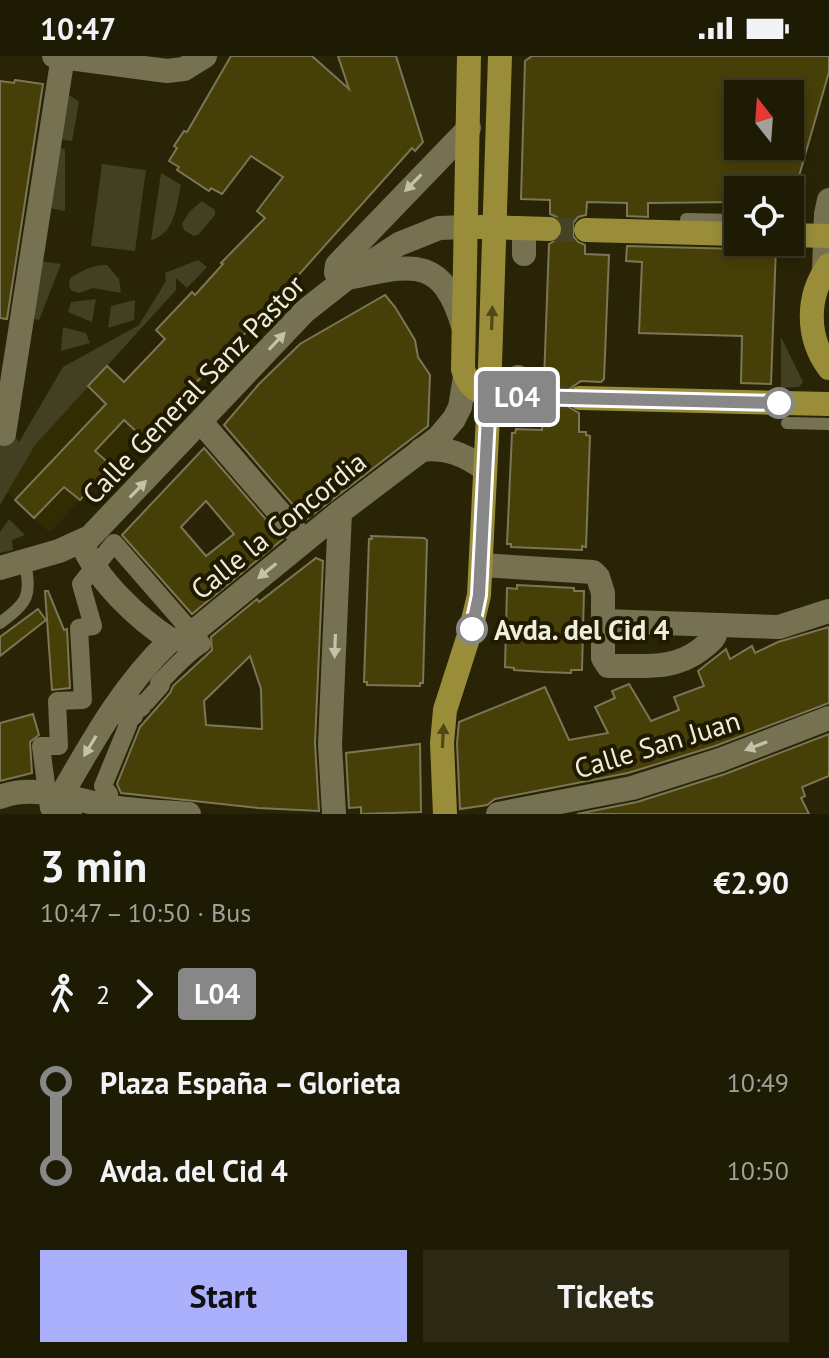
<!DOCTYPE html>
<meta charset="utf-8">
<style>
:root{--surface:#1e1b04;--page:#2b2813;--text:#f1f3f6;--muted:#a1a19a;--line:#3c3926;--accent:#aab0fb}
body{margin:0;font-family:"PT Sans",sans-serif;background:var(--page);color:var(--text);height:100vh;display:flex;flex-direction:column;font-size:30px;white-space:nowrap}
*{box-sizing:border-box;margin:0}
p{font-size:26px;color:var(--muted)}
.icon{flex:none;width:44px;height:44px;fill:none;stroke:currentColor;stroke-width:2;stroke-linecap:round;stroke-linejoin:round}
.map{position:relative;height:758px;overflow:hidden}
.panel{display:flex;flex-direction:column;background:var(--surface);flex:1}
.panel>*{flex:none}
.badge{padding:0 16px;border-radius:6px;font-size:28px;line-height:52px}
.needle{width:52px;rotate:343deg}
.buttons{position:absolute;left:724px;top:24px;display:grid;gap:16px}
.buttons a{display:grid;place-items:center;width:80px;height:80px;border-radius:0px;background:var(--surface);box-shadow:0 4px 12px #0003,0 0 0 2px var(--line);font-size:40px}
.map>.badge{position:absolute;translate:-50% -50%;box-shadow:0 0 0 4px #fff}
.legs{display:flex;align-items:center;gap:12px;height:88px;padding:0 40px;font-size:26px}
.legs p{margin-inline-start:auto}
.head{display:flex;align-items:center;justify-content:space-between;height:136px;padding:0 40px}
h1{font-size:44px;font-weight:600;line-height:60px}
.primary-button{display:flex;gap:16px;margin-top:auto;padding:16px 40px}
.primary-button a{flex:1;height:92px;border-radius:0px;background:var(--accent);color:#111;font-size:32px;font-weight:600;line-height:92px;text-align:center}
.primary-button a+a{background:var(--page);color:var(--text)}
ul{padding:0 40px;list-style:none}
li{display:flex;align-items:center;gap:28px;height:88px;font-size:30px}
li i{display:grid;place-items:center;width:12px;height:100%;margin:0 10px;background:currentColor}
li i::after{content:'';width:20px;height:20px;margin:-10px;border:6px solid;border-radius:50%;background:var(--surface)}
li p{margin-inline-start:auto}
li:first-child i{background:linear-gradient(#0000 50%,currentColor 0)}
li:last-child i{background:linear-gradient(currentColor 50%,#0000 0)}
.status{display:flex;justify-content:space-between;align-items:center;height:56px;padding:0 40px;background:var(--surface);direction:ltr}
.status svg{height:22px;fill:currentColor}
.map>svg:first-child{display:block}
.built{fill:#322c03}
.green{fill:#433f22}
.building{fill:#473f08;stroke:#7b7656;stroke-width:2;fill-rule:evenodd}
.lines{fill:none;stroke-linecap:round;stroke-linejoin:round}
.primary-tunnel{stroke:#464225;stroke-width:24;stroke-dasharray:24 12;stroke-linecap:butt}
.service{stroke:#767151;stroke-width:12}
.pedestrian{stroke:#767151;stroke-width:18}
.minor{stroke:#767151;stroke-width:24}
.tertiary{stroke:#767151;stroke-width:24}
.primary{stroke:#998d3a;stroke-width:24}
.oneway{fill:#c5c2ab}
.oneway2{fill:#504817}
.line-1-casing{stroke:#fff;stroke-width:18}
.line-1{stroke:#878787;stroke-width:12}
.stop-1-dot{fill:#fff;stroke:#878787;stroke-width:4}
.labels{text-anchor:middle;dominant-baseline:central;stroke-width:8;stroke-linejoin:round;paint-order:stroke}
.street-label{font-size:28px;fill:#efeddb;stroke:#1f1a00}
.stop-label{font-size:28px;font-weight:bold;fill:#efeddb;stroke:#1f1a00;text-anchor:start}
</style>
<div class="status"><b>10:47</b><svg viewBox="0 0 49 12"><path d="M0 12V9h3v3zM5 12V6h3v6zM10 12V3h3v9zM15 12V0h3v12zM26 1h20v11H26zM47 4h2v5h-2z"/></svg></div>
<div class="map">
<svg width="829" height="758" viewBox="0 0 829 758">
<rect width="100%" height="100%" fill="#282405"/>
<polygon class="built" points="88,330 141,380 52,474 48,475 6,435 35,389"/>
<g class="green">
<polygon points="65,36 79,46 72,85 58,83"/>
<polygon points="57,92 65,93 65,155 48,152"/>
<polygon points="102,108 146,114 135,195 91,190"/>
<path d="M 161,117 L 181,129 C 176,151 175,178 151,184 Z"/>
<polygon points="202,145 215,154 215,159 199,178 194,180 184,174 182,168 189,156"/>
<polygon points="198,204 207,211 187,232 176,222 176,234 35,389 0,449 0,369 8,370 19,386 63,311 139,269 166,225 165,217"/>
<polygon points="40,205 61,208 39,264 31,262"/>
<path d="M 107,209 L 119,223 L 121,237 L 93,232 L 79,237 L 72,235 L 69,231 L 70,222 C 82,215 93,208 107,209 Z"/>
<polygon points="96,243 92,266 68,256 71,246"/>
<polygon points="135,244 134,264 108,272 111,250"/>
<polygon points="63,271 86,277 90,287 61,295"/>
<polygon points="781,281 803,326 799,331 781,332"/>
<polygon points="9,463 25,479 12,484 13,494 0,497 0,476"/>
</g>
<g class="building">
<polygon points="231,0 312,0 349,33 338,0 396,0 423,86 415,95 412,92 261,261 152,371 141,380 124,364 95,395 112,410 80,444 64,431 34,462 15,444 106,348 88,330 107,310 124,326 165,283 156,274 192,236 195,239 223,208 221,207 265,162 257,155 283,121 251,100 222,138 211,132 209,135 177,114 179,111 169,105 177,92 174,90 184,75 187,76"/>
<path d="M 532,0 L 829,0 L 829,16 L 795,134 L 738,134 L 738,146 L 648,147 L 648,161 L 627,160 L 627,147 L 587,146 L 586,159 L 578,161 L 573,167 L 573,180 L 578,186 L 585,189 L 585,198 L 609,199 L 604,323 L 601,326 L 581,325 L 568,334 L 565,341 L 567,350 L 579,357 L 579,376 L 586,376 L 586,379 L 590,380 L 586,491 L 582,490 L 582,494 L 511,491 L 511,488 L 507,488 L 512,377 L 515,377 L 516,373 L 542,374 L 543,356 L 552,353 L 559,341 L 556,333 L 544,324 L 549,188 L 561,181 L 564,173 L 557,161 L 550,158 L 550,144 L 521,143 L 525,5 ZM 738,38 L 790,38 L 790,90 L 738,90 Z"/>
<polygon points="15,24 43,28 7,263 0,262 0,25 14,27"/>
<polygon points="747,189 776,190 771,328 741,327 742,280 639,277 642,206 626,205 627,190 738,193"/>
<polygon points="385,239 395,251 415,284 418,301 430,319 428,370 306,464 224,369 259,328 300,288"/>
<path d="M 204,392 L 283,483 L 192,558 L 122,479 ZM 206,445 L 234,478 L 206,500 L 181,471 Z"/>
<polygon points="371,480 424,482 427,484 423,627 420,627 420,630 367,629 367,626 364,626 369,483 372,483"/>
<path d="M 316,502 L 323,505 L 315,687 L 319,755 L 258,752 L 121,737 L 117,728 L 140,671 L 170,637 L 173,630 L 212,594 L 211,581 L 257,543 L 259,546 ZM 250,600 L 261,633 L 262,673 L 206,669 L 204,645 Z"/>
<polygon points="517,529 574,532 574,535 584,535 582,614 571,614 571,617 544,616 514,614 514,612 505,611 507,532 517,533"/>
<polygon points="45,535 48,535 64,574 67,573 70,632 52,634"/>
<polygon points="38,553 46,564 0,600 0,581"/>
<polygon points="829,571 829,647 715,690 628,717 495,743 487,749 460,753 457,687 459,666 545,631 569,684 608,677 595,651 615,642 612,635 629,628 651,665 679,654 674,641 704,630 698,615 726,593 730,603 752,590 755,597 778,586"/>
<polygon points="33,658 39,679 30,686 32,717 0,725 0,667"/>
<polygon points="829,678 829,720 802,731 805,740 801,742 809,758 577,758 637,746 725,718"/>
<polygon points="420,688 421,756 361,758 361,751 349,752 346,697"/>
</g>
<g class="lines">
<g class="primary-tunnel">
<polyline points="549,173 586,174"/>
<polyline points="544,341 580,342"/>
</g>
<g class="service">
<polyline points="686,163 738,164"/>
<polyline points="787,367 829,368"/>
<path d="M 0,567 C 29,545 31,541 25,505"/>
</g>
<path class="pedestrian" d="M 73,758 L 49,752 L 41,690 L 59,690 L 57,645 L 83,644 L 79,572 L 93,570 L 81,528 L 114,487 L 202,588 C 188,596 173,613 159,627 L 161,629 L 146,646 L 140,648 L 142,651 L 132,657 L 134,660 L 126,665 L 128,669 L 103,730 L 109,738 L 105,758"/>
<g class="minor">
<polyline points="54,0 167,15 184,13 205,0"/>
<polyline points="524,198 524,183"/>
<path d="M 463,270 C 441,196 409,210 347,222 L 336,216 L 337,209 L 469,72"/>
<polyline points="518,337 518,321"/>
<polyline points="201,366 304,485"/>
<polyline points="4,378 63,0"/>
<path d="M 421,394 C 447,391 463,398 485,413"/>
<path d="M 82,487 C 96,523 138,563 171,584"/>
<path d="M 481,509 L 593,516 L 598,521 L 603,537 L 603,602 L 608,610 C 642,609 672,615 700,594 C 710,586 717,582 717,569"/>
<polyline points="0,512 59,495 90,481 305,255 347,222 399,188 439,172 466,171"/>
<polyline points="603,565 779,571 829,555"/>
<polyline points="171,584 183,583 192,577 340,456 439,381 454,363 460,351 465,321"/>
<path d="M 61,740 C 93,684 124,628 171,584"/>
<path d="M 0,741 C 37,727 76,745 113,751 C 138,755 164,756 189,758"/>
<polyline points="334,758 330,688 340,456"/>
<polyline points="498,758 632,732 720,704 829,662"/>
</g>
<polyline class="tertiary" points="824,215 826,158 829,144"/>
<g class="primary">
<path d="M 469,0 L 463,313 C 472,349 514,341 544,341"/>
<polyline points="480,171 549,173"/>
<polyline points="586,174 738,178"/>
<polyline points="790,179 829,180"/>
<path d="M 829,209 C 806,240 806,281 829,312"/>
<polyline points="580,342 829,348"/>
<polyline points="445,758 442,687 445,654 471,573 479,539 489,340 500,0"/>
</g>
</g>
<defs><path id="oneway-solid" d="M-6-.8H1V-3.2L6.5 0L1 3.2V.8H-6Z" transform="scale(2)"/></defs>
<g class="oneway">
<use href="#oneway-solid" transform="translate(413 127) rotate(134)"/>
<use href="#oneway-solid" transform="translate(277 285) rotate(-47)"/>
<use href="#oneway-solid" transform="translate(138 433) rotate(-46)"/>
<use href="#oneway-solid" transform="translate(267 515) rotate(141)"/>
<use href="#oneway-solid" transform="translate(335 590) rotate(92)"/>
<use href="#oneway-solid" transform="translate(90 690) rotate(121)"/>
<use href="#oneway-solid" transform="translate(756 690) rotate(159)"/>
</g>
<g class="oneway2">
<use href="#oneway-solid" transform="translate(492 262) rotate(-88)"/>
<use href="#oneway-solid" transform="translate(443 680) rotate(-87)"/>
</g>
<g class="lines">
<defs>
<polyline id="line-1" points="472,573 479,539 489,340 779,347"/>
</defs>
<use href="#line-1" class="line-1-casing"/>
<use href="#line-1" class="line-1"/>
</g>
<g class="stop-1-dot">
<circle cx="779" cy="347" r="14"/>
<circle cx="472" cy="573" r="14"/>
</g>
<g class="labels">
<g class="street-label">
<text transform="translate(193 333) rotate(-46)">Calle General Sanz Pastor</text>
<text transform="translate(278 469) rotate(-39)">Calle la Concordia</text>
<text transform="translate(657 688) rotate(-17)">Calle San Juan</text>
</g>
<g class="stop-label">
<text x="494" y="573">Avda. del Cid 4</text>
</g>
</g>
</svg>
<div class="buttons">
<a><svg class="needle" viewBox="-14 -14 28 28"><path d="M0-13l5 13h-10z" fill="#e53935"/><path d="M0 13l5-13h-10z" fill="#a1a19a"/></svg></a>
<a><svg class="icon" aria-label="locate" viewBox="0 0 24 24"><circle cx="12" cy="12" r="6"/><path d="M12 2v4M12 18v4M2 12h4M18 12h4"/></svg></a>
</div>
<b class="badge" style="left:517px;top:341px;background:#878787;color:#fff">L04</b>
</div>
<section class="panel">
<div class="head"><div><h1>3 min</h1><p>10:47 – 10:50 · Bus</p></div><b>€2.90</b></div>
<div class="legs"><svg class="icon" aria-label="walk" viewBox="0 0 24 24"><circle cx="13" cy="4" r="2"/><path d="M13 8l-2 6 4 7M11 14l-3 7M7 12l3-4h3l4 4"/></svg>2<svg class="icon" aria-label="forward" viewBox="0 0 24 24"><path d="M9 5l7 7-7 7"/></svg><b class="badge" style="background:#878787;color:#fff">L04</b></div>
<ul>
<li><i style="color:#878787"></i><b>Plaza España – Glorieta</b><p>10:49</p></li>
<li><i style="color:#878787"></i><b>Avda. del Cid 4</b><p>10:50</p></li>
</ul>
<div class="primary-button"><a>Start</a><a>Tickets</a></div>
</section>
